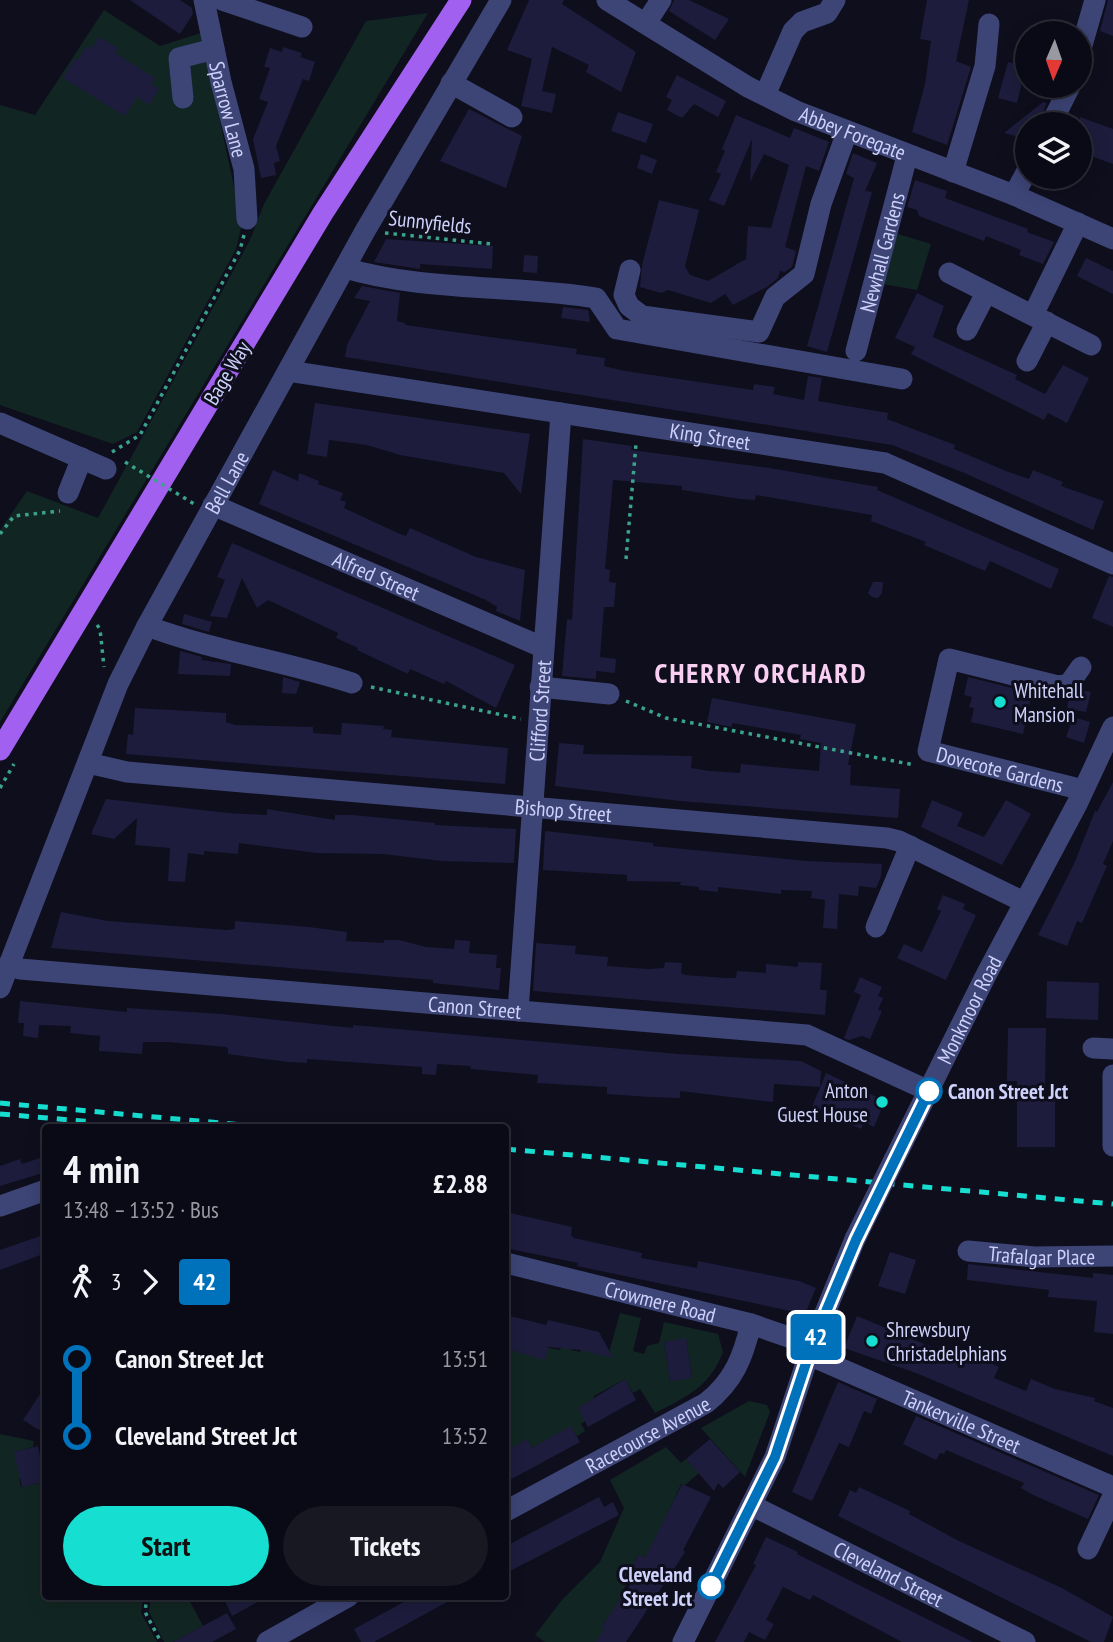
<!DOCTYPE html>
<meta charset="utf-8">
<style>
:root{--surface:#0a0a16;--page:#181823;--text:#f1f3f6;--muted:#999aa1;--line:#2a2b35;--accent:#16ded0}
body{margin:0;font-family:"PT Sans Narrow",sans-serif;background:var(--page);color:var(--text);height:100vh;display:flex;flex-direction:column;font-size:26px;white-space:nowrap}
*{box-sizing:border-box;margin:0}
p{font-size:23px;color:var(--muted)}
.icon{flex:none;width:38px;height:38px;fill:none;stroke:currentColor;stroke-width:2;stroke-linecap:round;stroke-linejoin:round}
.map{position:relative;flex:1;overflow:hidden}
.sheet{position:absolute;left:42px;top:1124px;width:467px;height:476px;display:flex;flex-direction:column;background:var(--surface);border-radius:7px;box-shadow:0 4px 18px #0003,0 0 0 2px var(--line)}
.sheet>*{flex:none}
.badge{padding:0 14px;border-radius:5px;font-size:24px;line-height:46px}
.needle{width:46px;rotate:182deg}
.tools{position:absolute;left:1015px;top:21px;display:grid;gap:14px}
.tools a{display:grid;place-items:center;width:77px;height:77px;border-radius:50%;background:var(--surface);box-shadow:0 4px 18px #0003,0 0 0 2px var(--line);font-size:35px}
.map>.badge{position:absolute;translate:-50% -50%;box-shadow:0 0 0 4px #fff}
.legs{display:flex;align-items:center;gap:10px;height:77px;padding:0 21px;font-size:23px}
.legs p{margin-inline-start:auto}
.summary{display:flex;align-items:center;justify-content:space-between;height:119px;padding:0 21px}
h1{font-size:38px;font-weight:800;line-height:52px}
.cta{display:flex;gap:14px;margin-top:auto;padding:14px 21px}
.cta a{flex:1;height:80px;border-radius:42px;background:var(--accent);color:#111;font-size:28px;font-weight:800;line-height:80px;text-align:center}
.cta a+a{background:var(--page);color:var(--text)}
ul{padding:0 21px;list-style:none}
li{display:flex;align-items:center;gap:24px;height:77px;font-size:26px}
li i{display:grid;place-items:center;width:10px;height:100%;margin:0 9px;background:currentColor}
li i::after{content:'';width:18px;height:18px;margin:-9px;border:5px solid;border-radius:50%;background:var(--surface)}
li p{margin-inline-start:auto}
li:first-child i{background:linear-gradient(#0000 50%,currentColor 0)}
li:last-child i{background:linear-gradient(currentColor 50%,#0000 0)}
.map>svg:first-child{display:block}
.green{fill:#112622;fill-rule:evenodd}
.building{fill:#1d1c3c}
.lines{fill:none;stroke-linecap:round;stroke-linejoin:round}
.path{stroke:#39a48b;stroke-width:3.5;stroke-dasharray:3.5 5;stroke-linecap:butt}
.minor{stroke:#3d4577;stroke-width:21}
.major{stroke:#a160ef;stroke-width:21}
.rail{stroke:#16ded0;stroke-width:5;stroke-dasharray:10 9;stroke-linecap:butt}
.path-bridge{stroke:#39a48b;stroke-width:3.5;stroke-dasharray:3.5 5;stroke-linecap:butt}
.minor-bridge{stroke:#3d4577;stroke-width:21}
.line-1-casing{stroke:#fff;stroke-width:16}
.line-1{stroke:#0072bc;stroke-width:10}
.poi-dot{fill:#16ded0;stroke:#0e0e1d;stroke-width:2.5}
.stop-1-dot{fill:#fff;stroke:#0072bc;stroke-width:3.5}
.labels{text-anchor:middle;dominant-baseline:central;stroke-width:6;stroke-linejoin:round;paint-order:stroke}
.street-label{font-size:21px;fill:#ced1fa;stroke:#0e0e1d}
.poi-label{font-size:21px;fill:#ced1fa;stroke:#0e0e1d;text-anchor:start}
.stop-label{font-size:21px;font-weight:bold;fill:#ced1fa;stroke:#0e0e1d;text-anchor:start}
.district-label{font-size:28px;font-weight:bold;letter-spacing:2px;fill:#fad0f2;stroke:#0e0e1d}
</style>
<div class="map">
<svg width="1113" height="1642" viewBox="0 0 1113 1642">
<rect width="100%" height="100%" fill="#0e0e1d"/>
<g class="green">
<polygon points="104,10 160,46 201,33 242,224 236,249 137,432 113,444 0,405 0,105 35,115"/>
<polygon points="428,13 0,722 0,530 27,491 98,518 250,240 264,204 366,21"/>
<polygon points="895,233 931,244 917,290 882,284"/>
<path d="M 620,1313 L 641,1318 L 633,1351 L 644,1354 L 647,1346 L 659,1343 L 664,1322 L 718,1334 L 723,1352 C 710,1387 686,1397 655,1413 L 640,1389 L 633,1393 L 625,1379 L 594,1396 L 585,1421 L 581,1424 L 585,1431 L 577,1436 L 571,1427 L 532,1448 L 527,1440 L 509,1471 L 506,1467 L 506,1349 L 518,1352 L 520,1343 L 560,1350 L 563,1342 L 572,1344 L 571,1350 L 580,1352 L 582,1346 L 608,1356 ZM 686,1339 L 692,1377 L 670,1381 L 664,1342 Z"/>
<polygon points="749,1401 767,1405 770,1412 745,1477 701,1428"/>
<polygon points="0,1434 34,1441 33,1447 14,1452 25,1477 19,1479 21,1487 45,1482 45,1501 42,1506 46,1509 46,1596 143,1596 141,1613 157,1642 0,1642"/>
<polygon points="666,1447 681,1463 686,1459 699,1473 685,1485 681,1484 647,1559 639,1554 634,1562 641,1566 641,1593 628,1582 624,1588 627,1590 601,1627 606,1631 599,1642 545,1642 535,1635 562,1600 600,1562 624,1508 610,1480"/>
<polygon points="151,1596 187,1596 203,1626 173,1642 164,1642 149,1612"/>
</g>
<g class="building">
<polygon points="130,0 180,0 192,8 193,14 180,34"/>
<polygon points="529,0 564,0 562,4 636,52 621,92 586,72 589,65 552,47 542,91 556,94 552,113 521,106 532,59 507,50"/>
<polygon points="674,0 689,0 729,19 715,40 669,11"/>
<polygon points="927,0 969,0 956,61 971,67 947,145 912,132 925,84 931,41 920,39"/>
<polygon points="1108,0 1113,0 1113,36 1100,31"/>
<polygon points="99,37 118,48 115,53 155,78 151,84 159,89 149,105 137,97 125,116 63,78 75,58 78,60 86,46 91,49"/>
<polygon points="283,47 302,53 300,57 315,62 309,81 303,79 276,146 280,161 274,163 276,175 261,178 253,139 268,102 259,99 270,68 264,67 270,48 282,52"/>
<polygon points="1008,62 1026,66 1017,103 998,98"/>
<polygon points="677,75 726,101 718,117 694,104 682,118 667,110 672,100 666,97"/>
<polygon points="1043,102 1047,103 1038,124 1027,124 1027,139 1004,133"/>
<polygon points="469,109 522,136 506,188 440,161"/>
<polygon points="618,112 653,124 646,143 611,131"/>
<polygon points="736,115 790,138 794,128 829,142 819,171 806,166 785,247 796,251 792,267 785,272 780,271 778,278 767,287 733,305 725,294 711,303 668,290 661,293 640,287 642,265 659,200 699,210 685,266 690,275 708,281 746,259 748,226 771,228 789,165 764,154 750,182 752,139 724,206 709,200 721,174 716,172 725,151 722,149"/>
<polygon points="1080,117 1113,129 1113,164 1080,152"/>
<polygon points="853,153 877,163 865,191 872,192 827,352 807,346 854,178 846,174"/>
<polygon points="641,154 657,160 652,174 637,168"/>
<polygon points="915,180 947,191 945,198 1028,229 1027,232 1054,242 1043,264 1019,255 1021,250 986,236 984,241 919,216 917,210 907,207"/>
<polygon points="386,239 493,246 492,269 420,264 420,269 374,262"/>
<polygon points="524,255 538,256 537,273 523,272"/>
<polygon points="1086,258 1113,271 1113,294 1077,276"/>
<polygon points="362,286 400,293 397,321 405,323 405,325 577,349 576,354 605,358 604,366 625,371 753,390 754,384 775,387 773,394 804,400 808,376 822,378 818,401 888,413 887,419 955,445 954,449 1006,471 1029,479 1033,470 1063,482 1061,486 1104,501 1093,530 962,472 892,445 345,357 347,345 370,301 354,298"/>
<polygon points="917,293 944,306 933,337 1017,375 1015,379 1045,394 1063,365 1089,378 1067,423 1048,413 1044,420 911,354 915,347 895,338"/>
<polygon points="563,307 588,310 590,322 561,318"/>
<polygon points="315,403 530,434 521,494 504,473 400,455 367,445 329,440 327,457 307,454"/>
<polygon points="583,439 632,446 631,450 770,468 878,487 877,490 1059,569 1051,589 990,561 985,571 924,545 926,542 871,521 872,515 756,495 755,500 740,499 682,490 682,486 613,480 605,569 610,570 609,582 616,583 614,607 604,607 600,657 616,659 615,673 596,671 596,679 562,676 567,619 572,620"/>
<polygon points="273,470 298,481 299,473 319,481 318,484 343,493 340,500 346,502 344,508 400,534 406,536 410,528 476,557 525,570 520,621 496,611 497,607 486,600 259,504"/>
<polygon points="232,543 515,665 496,708 446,681 444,684 410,669 408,674 357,650 358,648 336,638 338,633 268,600 257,608 242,578 227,618 210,616 225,580 217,577"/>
<polygon points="1109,576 1113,577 1113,627 1092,618"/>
<polygon points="873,582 883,582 882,593 878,598 872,597 868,593"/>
<polygon points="184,614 212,622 209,632 182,624"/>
<polygon points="180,651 202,657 201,660 231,664 230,676 178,674"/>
<polygon points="283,677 300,682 296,694 282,693"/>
<polygon points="968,677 1032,693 1023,734 971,722 974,708 969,707 972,697 964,695"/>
<polygon points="1081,690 1091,692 1086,712 1067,709 1069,697"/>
<polygon points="712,698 856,724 848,765 851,765 850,785 900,789 898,818 680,801 555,786 559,743 584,745 583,754 692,756 691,768 709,771 740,773 741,764 819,771 821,743 800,739 801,735 732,723 732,727 707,722"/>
<polygon points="135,708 226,713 226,722 235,725 313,727 313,733 341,735 342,723 384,726 383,729 392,730 391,737 508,748 505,784 126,754 128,734 133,735"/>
<polygon points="1073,717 1090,722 1084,743 1066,737"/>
<polygon points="1113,782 1113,841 1103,864 1107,866 1082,923 1077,921 1067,946 1038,935 1074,864 1095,811 1097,812"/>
<polygon points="106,799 228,813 267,815 267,809 335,820 335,815 353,815 435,823 435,825 516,829 514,863 442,861 383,854 317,853 239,843 238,854 204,851 204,855 188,853 185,882 168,881 170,848 135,845 137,818 114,839 91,834"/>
<polygon points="932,800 963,813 957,826 984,837 1006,800 1031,814 1002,865 921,827"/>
<polygon points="545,831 653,843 653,846 807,861 882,864 881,877 876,888 859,886 858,896 839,894 837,929 823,928 825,900 811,898 812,891 781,890 781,894 718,887 718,892 699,890 699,887 680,885 681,882 627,881 627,875 543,870"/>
<polygon points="943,895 965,904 963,909 976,915 946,980 897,958 904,944 922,952 941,911 937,909"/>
<polygon points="61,912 108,921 227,930 235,929 235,921 309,927 347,932 346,941 384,943 384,940 399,940 426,947 454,949 455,940 470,941 469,953 497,955 496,968 501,968 499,990 433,983 433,980 51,948"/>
<polygon points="536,943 576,946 575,954 608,957 607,966 648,969 664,968 665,962 682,963 681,973 685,975 726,978 736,978 737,971 766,973 766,964 798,967 798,962 822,963 820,990 827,990 825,1015 533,991"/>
<polygon points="860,977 882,987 878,996 883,998 878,1010 882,1011 870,1039 862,1036 849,1040 844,1038 861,995 854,992"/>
<polygon points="1047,981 1099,983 1098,1020 1046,1018"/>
<polygon points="20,1001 127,1012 127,1008 222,1014 353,1028 353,1025 679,1054 801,1061 821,1071 820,1087 774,1084 773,1102 680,1091 680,1098 650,1097 607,1094 607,1087 537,1083 538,1075 470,1069 471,1066 437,1064 436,1075 422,1074 422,1067 307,1059 307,1063 288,1062 228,1054 228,1048 226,1047 168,1042 143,1042 142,1054 99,1051 100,1036 70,1033 71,1026 39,1025 38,1038 23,1036 24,1023 18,1023"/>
<polygon points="1008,1028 1046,1028 1045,1095 1055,1095 1055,1147 1017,1147 1017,1081 1007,1081"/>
<polygon points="826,1073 885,1101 874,1127 864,1122 861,1129 812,1107"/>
<polygon points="40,1158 46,1172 0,1186 0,1166 20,1159 22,1164"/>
<polygon points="506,1212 572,1227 571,1235 574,1238 642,1253 641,1258 697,1268 698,1261 799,1281 816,1288 805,1314 577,1266 578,1263 506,1248"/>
<polygon points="46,1234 46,1253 0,1270 0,1250"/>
<polygon points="890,1252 916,1260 905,1294 878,1286"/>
<polygon points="968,1264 1093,1278 1093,1273 1113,1275 1113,1334 1094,1332 1097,1301 1048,1297 1049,1290 967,1280"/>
<polygon points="506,1315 546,1325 548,1320 599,1332 613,1358 581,1350 548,1347 545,1360 506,1349"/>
<polygon points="857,1316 958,1358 961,1350 999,1367 994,1378 1026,1391 1031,1379 1055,1389 1095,1398 1094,1401 1113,1408 1113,1456 916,1373 844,1348"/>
<polygon points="686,1338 692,1378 670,1381 664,1342"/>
<polygon points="625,1379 636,1400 588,1427 578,1408"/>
<polygon points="838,1382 877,1399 871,1414 864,1411 849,1447 839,1443 812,1501 792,1492"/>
<polygon points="46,1385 46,1420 39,1430 23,1420"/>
<polygon points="916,1416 1099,1495 1088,1519 1033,1495 1021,1488 1024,1483 946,1450 944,1454 940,1453 936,1460 903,1444"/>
<polygon points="571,1426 580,1442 506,1482 506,1451 527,1439 532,1448"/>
<polygon points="710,1439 740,1472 723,1488 718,1483 714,1491 686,1459"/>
<polygon points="38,1446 45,1482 22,1487 14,1452"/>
<polygon points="682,1484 711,1497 683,1550 685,1552 626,1642 596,1642 604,1630 601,1627 632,1582 625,1577 639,1554 645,1558"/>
<polygon points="859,1487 910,1511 909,1514 957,1540 1062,1588 1113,1617 1104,1642 1091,1642 838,1516 850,1490 856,1493"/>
<polygon points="599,1497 604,1507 613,1502 619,1515 506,1573 506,1546"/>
<polygon points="766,1537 798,1552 797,1554 973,1642 902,1642 813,1595 810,1600 783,1587 766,1620 774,1624 765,1640 749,1632 744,1642 715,1642 756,1565 753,1564"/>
<polygon points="234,1596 269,1596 232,1616 225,1601"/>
<polygon points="415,1596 458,1596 374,1642 361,1642 354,1629"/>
<polygon points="227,1613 236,1629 212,1642 173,1642"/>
</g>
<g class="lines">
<g class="path">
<polyline points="385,233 492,244"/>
<polyline points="112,452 140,435 240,250 244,235"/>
<polyline points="0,534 14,516 60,511"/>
<polyline points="626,559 636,444"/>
<polyline points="97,625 100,629 104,667"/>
<polyline points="371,687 521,719"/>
<polyline points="626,701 666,718 915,765"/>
<polyline points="0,788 14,764"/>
<polyline points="147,1596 145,1612 161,1642"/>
</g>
<g class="minor">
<path id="s1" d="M 204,0 L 221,82 L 244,169 L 247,219"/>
<polyline points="222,0 302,27"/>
<path id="s2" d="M 607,0 L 748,87 L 796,111 L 1014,195 L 1113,239"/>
<polyline points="646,23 661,0"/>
<polyline points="1080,52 1095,0"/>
<polyline points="451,83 512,117"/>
<polyline points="765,95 793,31 802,22 827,13 835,0"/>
<polyline points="183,98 179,58 214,49"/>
<polyline points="1051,124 1070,86"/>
<polyline points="953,172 985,66 989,24"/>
<polyline points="1014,195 1027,171"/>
<path d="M 345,268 C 421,291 515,285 596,298 L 617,329 L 902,379"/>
<polyline points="630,270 624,295 629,306 642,316 759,332 775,297 804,274 821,204 847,132"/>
<polyline points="949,273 1091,345"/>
<polyline points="1033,315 1078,223"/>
<polyline points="967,330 986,293"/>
<path id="s3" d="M 856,351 L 907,156"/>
<polyline points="1027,361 1047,322"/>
<path id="s4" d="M 288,371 L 885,463 L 1113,564"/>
<polyline points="0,423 106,469"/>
<polyline points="68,493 82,458"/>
<path id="s5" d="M 213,505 L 542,647"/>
<path d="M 147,626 C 214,651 285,661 352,683"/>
<path id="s6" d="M 1081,667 L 1069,684 L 1058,686 L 949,659 L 928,751 L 1083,790"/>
<polyline points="540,687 609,694"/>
<path id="s7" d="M 88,763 L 127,772 L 887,838 L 899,841 L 1024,902"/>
<polyline points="876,927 910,846"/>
<path id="s8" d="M 8,965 L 20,969 L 807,1035 L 929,1091"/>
<path id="s9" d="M 0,988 L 118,684 L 147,626 L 365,231 L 501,0"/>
<path id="s10" d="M 518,1011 L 561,413"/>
<polyline points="1093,1048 1113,1049"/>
<polyline points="1113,1075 1113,1146"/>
<path id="s11" d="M 894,1160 L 985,977 L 1077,804 L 1113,727"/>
<polyline points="0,1206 46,1190"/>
<path id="s12" d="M 968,1251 L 1035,1257 L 1113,1256"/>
<path id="s13" d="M 506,1263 L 751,1324 L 812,1345"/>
<path id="s14" d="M 809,1355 L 1113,1487"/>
<path id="s15" d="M 751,1505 L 1025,1642"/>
<path id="s16" d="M 506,1511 L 706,1403 C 734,1381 743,1357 751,1324"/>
<polyline points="1088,1549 1113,1496"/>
<polyline points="267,1642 349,1596"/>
<polyline points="683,1642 775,1457 812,1345 855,1239"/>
</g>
<polyline class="major" points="0,750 323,213 461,0"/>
<g class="rail">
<polyline points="0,1103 265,1127"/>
<polyline points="0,1114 94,1122"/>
<polyline points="506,1149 1113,1204"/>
</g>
<polyline class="path-bridge" points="125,462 196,505"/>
<polyline class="minor-bridge" points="855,1239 894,1160"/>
</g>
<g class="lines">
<defs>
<polyline id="line-1" points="711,1586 775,1457 812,1345 856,1240 929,1091"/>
</defs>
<use href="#line-1" class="line-1-casing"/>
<use href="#line-1" class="line-1"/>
</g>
<g class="poi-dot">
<circle cx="1000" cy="702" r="7"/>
<circle cx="882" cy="1102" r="7"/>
<circle cx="872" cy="1341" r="7"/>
</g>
<g class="stop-1-dot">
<circle cx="929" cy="1091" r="12"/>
<circle cx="711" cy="1586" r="12"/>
</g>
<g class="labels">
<g class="street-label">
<text stroke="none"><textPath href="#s1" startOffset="112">Sparrow Lane</textPath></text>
<text stroke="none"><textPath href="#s2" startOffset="280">Abbey Foregate</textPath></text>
<text transform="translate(430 222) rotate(6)">Sunnyfields</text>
<text stroke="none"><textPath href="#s3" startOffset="102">Newhall Gardens</textPath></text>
<text transform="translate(227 373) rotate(-59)">Bage Way</text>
<text stroke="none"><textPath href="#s4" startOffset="427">King Street</textPath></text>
<text stroke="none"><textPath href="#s9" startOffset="555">Bell Lane</textPath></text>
<text stroke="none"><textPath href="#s5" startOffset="178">Alfred Street</textPath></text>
<text stroke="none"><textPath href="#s10" startOffset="301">Clifford Street</textPath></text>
<text stroke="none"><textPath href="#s6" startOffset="313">Dovecote Gardens</textPath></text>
<text stroke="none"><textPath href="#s7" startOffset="478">Bishop Street</textPath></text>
<text stroke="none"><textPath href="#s8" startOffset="469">Canon Street</textPath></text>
<text stroke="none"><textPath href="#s11" startOffset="168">Monkmoor Road</textPath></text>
<text stroke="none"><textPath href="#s12" startOffset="74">Trafalgar Place</textPath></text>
<text stroke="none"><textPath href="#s13" startOffset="159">Crowmere Road</textPath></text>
<text stroke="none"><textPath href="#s14" startOffset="166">Tankerville Street</textPath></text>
<text stroke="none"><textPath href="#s16" startOffset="161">Racecourse Avenue</textPath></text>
<text stroke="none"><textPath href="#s15" startOffset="154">Cleveland Street</textPath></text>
</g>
<g class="poi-label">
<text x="1014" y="690">Whitehall<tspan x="1014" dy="24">Mansion</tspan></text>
<text x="868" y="1090" text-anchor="end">Anton<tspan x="868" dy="24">Guest House</tspan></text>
<text x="886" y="1329">Shrewsbury<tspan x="886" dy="24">Christadelphians</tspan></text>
</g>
<g class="stop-label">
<text x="948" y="1091">Canon Street Jct</text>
<text x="692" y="1574" text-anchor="end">Cleveland<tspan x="692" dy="24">Street Jct</tspan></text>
</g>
<g class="district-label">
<text x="761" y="672">CHERRY ORCHARD</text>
</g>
</g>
</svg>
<div class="tools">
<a><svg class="needle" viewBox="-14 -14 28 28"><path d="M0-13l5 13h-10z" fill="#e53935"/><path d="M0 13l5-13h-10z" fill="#999aa1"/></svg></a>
<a><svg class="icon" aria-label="layers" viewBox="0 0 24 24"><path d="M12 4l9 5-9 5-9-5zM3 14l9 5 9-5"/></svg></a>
</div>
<b class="badge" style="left:816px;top:1337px;background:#0072bc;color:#fff">42</b>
<section class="sheet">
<div class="summary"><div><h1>4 min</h1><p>13:48 – 13:52 · Bus</p></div><b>£2.88</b></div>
<div class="legs"><svg class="icon" aria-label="walk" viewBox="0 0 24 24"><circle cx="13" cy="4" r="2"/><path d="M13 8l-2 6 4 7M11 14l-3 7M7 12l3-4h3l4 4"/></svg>3<svg class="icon" aria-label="forward" viewBox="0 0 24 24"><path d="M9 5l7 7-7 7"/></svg><b class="badge" style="background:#0072bc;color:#fff">42</b></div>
<ul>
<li><i style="color:#0072bc"></i><b>Canon Street Jct</b><p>13:51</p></li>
<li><i style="color:#0072bc"></i><b>Cleveland Street Jct</b><p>13:52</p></li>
</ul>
<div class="cta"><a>Start</a><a>Tickets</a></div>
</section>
</div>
